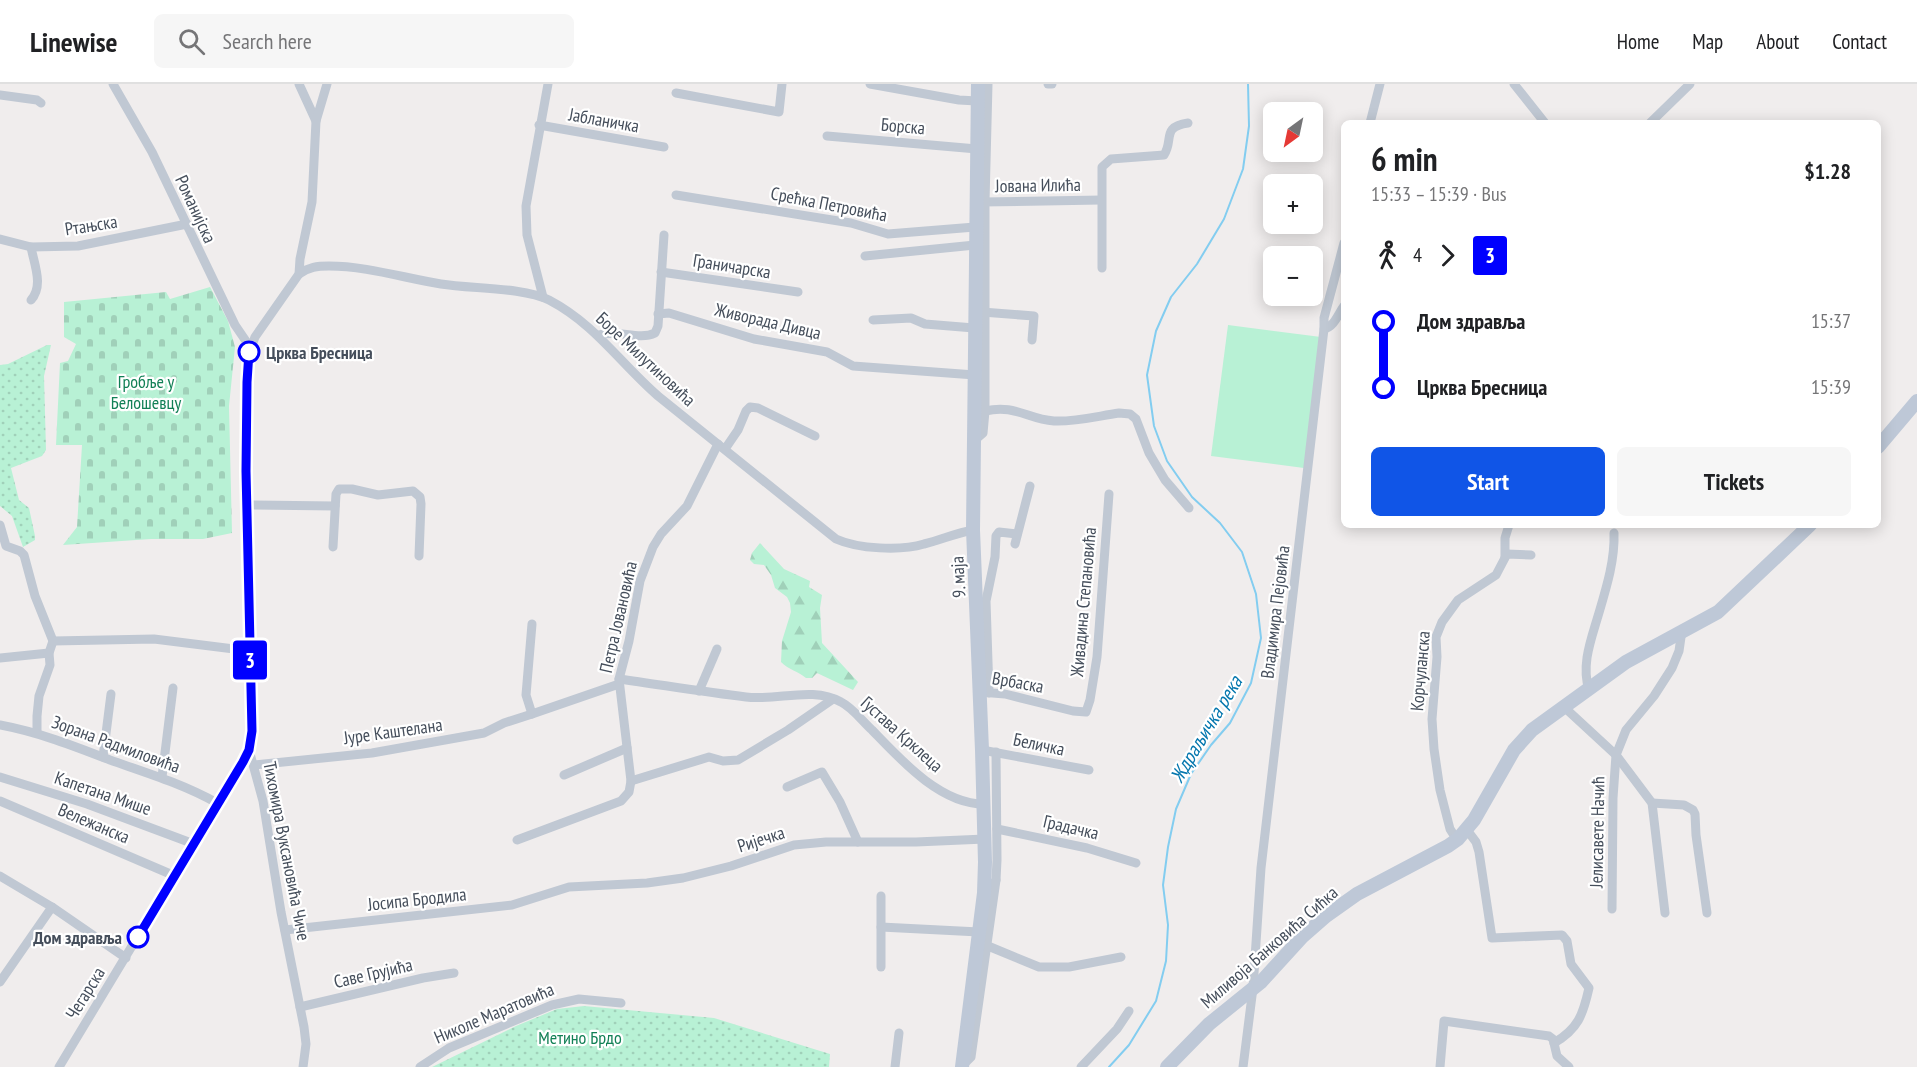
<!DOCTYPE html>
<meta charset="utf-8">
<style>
:root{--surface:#fff;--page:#f6f6f6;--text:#202124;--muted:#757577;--line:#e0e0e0;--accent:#1055e7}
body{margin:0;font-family:"PT Sans Narrow",sans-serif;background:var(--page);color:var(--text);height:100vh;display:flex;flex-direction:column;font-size:22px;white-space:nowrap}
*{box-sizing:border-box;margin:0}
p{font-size:20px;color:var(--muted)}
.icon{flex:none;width:33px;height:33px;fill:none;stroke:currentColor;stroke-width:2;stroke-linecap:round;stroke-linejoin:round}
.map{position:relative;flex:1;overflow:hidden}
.panel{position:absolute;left:1341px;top:36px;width:540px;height:408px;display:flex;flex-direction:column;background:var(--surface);border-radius:9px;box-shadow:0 3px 15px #0003}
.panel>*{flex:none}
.badge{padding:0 12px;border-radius:4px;font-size:21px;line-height:39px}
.needle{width:39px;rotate:213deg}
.tools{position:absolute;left:1263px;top:18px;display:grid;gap:12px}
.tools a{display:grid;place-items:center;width:60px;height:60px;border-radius:9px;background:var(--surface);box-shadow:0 3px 15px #0003;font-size:30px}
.map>.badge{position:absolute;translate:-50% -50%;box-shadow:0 0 0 3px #fff}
.legs{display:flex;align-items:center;gap:9px;height:66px;padding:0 30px;font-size:20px}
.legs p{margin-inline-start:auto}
.headline{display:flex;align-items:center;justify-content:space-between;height:102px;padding:0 30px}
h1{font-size:33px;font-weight:700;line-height:45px}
.cta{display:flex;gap:12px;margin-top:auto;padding:12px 30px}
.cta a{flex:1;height:69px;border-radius:9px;background:var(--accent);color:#fff;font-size:24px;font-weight:700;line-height:69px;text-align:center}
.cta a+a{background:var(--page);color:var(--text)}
ul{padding:0 30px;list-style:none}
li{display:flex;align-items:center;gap:21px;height:66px;font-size:22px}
li i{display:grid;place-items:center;width:9px;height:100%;margin:0 8px;background:currentColor}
li i::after{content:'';width:15px;height:15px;margin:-8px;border:4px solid;border-radius:50%;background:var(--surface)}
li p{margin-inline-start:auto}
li:first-child i{background:linear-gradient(#0000 50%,currentColor 0)}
li:last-child i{background:linear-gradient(currentColor 50%,#0000 0)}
header{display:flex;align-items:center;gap:36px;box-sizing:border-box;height:84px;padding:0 30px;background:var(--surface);border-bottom:2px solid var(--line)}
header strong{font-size:28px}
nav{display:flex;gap:33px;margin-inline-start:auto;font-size:21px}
.search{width:420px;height:54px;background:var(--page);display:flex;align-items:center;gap:15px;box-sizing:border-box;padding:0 21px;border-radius:9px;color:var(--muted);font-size:22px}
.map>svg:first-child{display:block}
.green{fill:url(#green-dots)}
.forest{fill:url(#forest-firs)}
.cemetery{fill:url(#cemetery-stones)}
.pitch{fill:#b8f1d5}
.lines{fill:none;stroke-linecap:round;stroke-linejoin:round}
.stream{stroke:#83cdf0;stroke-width:2}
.street{stroke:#c0c8d3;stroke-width:9}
.secondary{stroke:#bec8d7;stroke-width:14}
.line-1-casing{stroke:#fff;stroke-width:14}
.line-1{stroke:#00f;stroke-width:9}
.stop-1-dot{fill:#fff;stroke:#00f;stroke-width:3}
.labels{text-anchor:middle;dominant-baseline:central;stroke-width:4.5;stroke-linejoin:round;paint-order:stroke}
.street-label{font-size:18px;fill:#454e5b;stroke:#fff}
.stop-label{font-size:18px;font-weight:bold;fill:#454e5b;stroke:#fff;text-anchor:start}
.park-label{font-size:18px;fill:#128056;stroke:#fff}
.water-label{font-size:20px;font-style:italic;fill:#0577ae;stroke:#fff}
</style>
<header>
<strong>Linewise</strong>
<div class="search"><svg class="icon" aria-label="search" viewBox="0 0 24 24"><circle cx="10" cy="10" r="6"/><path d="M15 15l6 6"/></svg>Search here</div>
<nav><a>Home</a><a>Map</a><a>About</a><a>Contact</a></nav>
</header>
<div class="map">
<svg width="1917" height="983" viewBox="0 0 1917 983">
<defs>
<pattern id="green-dots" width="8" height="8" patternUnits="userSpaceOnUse" patternTransform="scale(1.5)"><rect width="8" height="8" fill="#b8f1d5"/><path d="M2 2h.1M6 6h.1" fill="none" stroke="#a0d0b9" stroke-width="1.8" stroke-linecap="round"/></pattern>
<pattern id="forest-firs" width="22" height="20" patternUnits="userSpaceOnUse" patternTransform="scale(1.5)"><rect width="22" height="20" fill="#b8f1d5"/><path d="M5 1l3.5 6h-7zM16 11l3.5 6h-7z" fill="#a0d0b9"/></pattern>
<pattern id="cemetery-stones" width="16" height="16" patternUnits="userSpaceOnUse" patternTransform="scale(1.5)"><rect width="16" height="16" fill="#b8f1d5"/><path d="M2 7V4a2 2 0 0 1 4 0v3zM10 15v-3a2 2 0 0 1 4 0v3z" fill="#a0d0b9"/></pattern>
</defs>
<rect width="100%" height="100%" fill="#f0eded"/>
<g class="green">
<polygon points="47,261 51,261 44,292 46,366 42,372 11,384 19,416 29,424 35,452 35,456 23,463 12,432 0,422 0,281 8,280"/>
<polygon points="584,922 714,934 830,970 829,983 432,983 516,942 557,925"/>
</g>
<path class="forest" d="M 760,459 L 784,485 L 810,497 L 809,503 L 822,511 L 820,524 L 822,559 L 858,598 L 853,606 L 817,589 L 812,594 L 806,594 C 798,587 789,586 781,578 L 782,557 L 791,528 L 790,519 L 787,513 L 775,504 L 771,491 L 764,481 L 754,480 L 750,476 L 752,469 Z"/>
<polygon class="cemetery" points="210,203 228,237 235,263 229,322 232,449 203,455 151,455 63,461 77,443 82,361 56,361 60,279 68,277 76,260 64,253 64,218 166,208 170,215"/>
<polygon class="pitch" points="1228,241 1321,253 1304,384 1211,372"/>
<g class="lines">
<polyline class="stream" points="1109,983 1129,961 1156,917 1166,877 1168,841 1163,801 1168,763 1176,725 1191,690 1211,661 1230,639 1251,599 1261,554 1256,510 1242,468 1220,439 1192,413 1167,377 1154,342 1147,291 1156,247 1171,213 1197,180 1224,135 1243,85 1249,42 1248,0"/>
<g class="street">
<polyline points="113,0 152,68 235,241 250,263"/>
<polyline points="299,0 316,37"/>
<polyline points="870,0 959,16 977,17"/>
<polyline points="1048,0 1052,0"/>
<polyline points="1514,0 1545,39"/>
<polyline points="676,9 779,28 782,0"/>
<polyline points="0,11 37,16 41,19"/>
<polyline points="1370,39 1380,0"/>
<polyline points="1650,39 1690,0"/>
<polyline points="539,41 664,63"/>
<polyline points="827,52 977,65"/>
<polyline points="676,111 851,139 888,150 975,143"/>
<polyline points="981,118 1101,116"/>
<polyline points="0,155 31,163 78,162 187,140"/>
<polyline points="865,172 975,161"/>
<path d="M 1102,184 L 1102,83 L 1111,75 L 1164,71 C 1174,56 1161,43 1188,39"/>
<polyline points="661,188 798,208"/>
<path d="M 299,190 C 309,183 317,182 329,182 C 366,182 404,194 441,200 C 472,205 523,203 549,216 C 595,240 620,279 658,312 L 836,455 C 858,465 901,467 924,460 C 941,456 956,449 973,446"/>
<polyline points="543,213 527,151 526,122 548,0"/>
<path d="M 31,216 C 44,202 34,180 31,163"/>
<polyline points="982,228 1034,232 1032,256"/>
<polyline points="658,230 669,229 754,255 827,268 853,282 975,291"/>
<polyline points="873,236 911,234 925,240 974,244"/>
<path d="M 1324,245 C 1335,242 1338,230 1344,222"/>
<path d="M 599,251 C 617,245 639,257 655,249 L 658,242 L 664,151"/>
<path d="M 985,327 C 1015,320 1027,335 1054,337 C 1075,338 1098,332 1119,329 L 1130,330 L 1136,335 L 1149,369 L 1165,396 L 1189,424"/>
<polyline points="976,355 983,349 985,327 985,118 988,0"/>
<polyline points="725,365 738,346 746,327 750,323 758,324 815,352"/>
<polyline points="247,421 335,422"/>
<polyline points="0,441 6,462 20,467 24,471 35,512 53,557 49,569 50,581 39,612 37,632 37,649"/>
<polyline points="1015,460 1030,402"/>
<polyline points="333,463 336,410 339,405 352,405 378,411 413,407 420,413 421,420 419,472"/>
<polyline points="1505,473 1505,454 1509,441"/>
<polyline points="532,540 526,611 532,630 619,600"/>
<polyline points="53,557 154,555 250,567"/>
<polyline points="0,574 49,569"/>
<path d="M 619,595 C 662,601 704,608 746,613 C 778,617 812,602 841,618 C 853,624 862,637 872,646 C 900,675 940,720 984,720"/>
<path d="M 1589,606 C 1581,581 1591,556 1598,532 C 1606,505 1615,477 1614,449"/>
<polyline points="699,607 717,565"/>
<polyline points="980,608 1005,610 1073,627 1086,628 1090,616 1097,573 1109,410"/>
<polyline points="989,609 986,517 995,473 996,452 999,448 1017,450"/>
<polyline points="1564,623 1616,671 1652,719 1665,829"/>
<path d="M 0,641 C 38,648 74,662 110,676 C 147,689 183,700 217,719"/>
<polyline points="249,666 263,717 281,828 304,943 306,960 303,983"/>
<polyline points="982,666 1089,686"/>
<polyline points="103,673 111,610"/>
<polyline points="254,681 372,669 484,649 504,639 532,630"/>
<polyline points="564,691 627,664"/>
<polyline points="0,693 87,720 194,760"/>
<polyline points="162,693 173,604"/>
<polyline points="631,697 709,673 723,677 738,676 788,646 833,615"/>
<polyline points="787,703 822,688 840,718 858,758"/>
<polyline points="0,717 175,792"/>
<polyline points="1652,719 1684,721 1693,726 1695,730 1696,751 1707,829"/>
<polyline points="997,745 1087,764 1136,779"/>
<path d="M 1467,746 L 1476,758 L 1479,768 L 1492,854 L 1562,851 L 1567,857 L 1571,880 L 1589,904 C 1583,931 1578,945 1554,959"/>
<polyline points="517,756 621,717 629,708 631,697 619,595 629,557 640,497 653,463 661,450 687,422 718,360"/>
<polyline points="1457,756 1450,745 1440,706 1434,665 1432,635 1437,573 1436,553 1442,538 1458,516 1496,491 1507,470 1531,471"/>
<polyline points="0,792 52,823 126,874"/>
<polyline points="994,799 996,796 997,776 996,668"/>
<polyline points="1612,825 1613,714 1616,671 1626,646 1654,612 1672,584 1679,567 1682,546"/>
<polyline points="881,843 979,848"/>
<polyline points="285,846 512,821 569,803 647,799 683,794 731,782 794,761 826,758 916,758 985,755"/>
<polyline points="988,862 1039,883 1069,883 1121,873"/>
<polyline points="881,883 881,812"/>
<polyline points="0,898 52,823"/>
<polyline points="300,923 423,894 454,889"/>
<polyline points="963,981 971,973 996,796"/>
<path d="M 59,983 L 243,678 L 249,666 L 252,647 C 250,554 246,460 246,367 C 246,330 241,287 255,253 L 299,190 L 300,175 L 312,118 L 316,37 L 327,0"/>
<polyline points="420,983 449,964 552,921 579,915 621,919"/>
<polyline points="895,983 899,949"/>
<polyline points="1081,983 1117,945 1129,927"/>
<polyline points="1243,983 1253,904 1261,784 1324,245 1324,234 1344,159"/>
<polyline points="1440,983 1444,937 1549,952 1553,955 1557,972 1569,983"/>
</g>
<g class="secondary">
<polyline points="1878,363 1917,317"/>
<polyline points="962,983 984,809 985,778 982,666 973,446 978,0"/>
<polyline points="1167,983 1209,940 1261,898 1302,853 1326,832 1357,810 1448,762 1458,755 1474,736 1514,666 1532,646 1626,578 1718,528 1810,441"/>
</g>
</g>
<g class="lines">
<defs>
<polyline id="line-1" points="138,853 243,678 249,666 252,647 246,387 247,298 249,268"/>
</defs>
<use href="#line-1" class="line-1-casing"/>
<use href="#line-1" class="line-1"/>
</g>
<g class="stop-1-dot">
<circle cx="249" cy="268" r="10"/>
<circle cx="138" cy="853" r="10"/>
</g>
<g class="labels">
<g class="street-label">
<text transform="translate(604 36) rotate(10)">Јабланичка</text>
<text transform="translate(903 42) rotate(5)">Борска</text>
<text transform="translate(1038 101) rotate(-1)">Јована Илића</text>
<text transform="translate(829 120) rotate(11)">Срећка Петровића</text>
<text transform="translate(196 125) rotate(65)">Романијска</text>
<text transform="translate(91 141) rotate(-9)">Ртањска</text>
<text transform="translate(732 182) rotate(9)">Граничарска</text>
<text transform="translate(768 237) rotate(13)">Живорада Дивца</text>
<text transform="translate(646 275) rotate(43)">Боре Милутиновића</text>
<text transform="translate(958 493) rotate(-93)">9. маја</text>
<text transform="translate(1083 518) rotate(-85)">Живадина Степановића</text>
<text transform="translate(1275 528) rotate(-83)">Владимира Пејовића</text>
<text transform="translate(618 533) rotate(-77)">Петра Јовановића</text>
<text transform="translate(1420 587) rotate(-85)">Корчуланска</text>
<text transform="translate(1018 598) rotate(10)">Врбаска</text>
<text transform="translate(393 647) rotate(-8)">Јуре Каштелана</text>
<text transform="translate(902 650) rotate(42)">Густава Крклеца</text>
<text transform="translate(116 660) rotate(20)">Зорана Радмиловића</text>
<text transform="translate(1039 660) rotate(12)">Беличка</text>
<text transform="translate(103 709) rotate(19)">Капетана Мише</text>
<text transform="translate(94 739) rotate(23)">Вележанска</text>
<text transform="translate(1071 743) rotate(13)">Градачка</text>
<text transform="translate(1597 748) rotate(-89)">Јелисавете Начић</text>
<text transform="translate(761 755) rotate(-18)">Ријечка</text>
<text transform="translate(287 767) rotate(79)">Тихомира Вуксановића Чиче</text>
<text transform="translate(417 815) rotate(-6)">Јосипа Бродила</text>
<text transform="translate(1269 863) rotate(-41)">Миливоја Банковића Сићка</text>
<text transform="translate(373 889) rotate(-13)">Саве Грујића</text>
<text transform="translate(85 909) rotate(-58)">Чегарска</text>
<text transform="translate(494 929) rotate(-23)">Николе Маратовића</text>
</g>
<g class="stop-label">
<text x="266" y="268">Црква Бресница</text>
<text x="122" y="853" text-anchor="end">Дом здравља</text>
</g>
<g class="park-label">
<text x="146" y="297">Гробље у<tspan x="146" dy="21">Белошевцу</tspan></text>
<text x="580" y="953">Метино Брдо</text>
</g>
<g class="water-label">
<text transform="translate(1206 645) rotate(-59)">Ждраљичка река</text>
</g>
</g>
</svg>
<div class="tools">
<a><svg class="needle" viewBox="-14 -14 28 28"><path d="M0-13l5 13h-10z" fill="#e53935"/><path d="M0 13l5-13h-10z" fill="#757577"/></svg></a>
<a>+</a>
<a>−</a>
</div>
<b class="badge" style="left:250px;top:576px;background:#00f;color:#fff">3</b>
<section class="panel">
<div class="headline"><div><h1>6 min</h1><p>15:33 – 15:39 · Bus</p></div><b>$1.28</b></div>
<div class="legs"><svg class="icon" aria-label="walk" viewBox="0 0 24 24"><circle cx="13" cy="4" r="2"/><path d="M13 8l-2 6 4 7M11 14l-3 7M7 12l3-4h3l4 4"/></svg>4<svg class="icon" aria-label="forward" viewBox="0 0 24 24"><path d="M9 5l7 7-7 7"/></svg><b class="badge" style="background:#00f;color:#fff">3</b></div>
<ul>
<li><i style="color:#00f"></i><b>Дом здравља</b><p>15:37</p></li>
<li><i style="color:#00f"></i><b>Црква Бресница</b><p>15:39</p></li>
</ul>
<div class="cta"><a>Start</a><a>Tickets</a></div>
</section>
</div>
